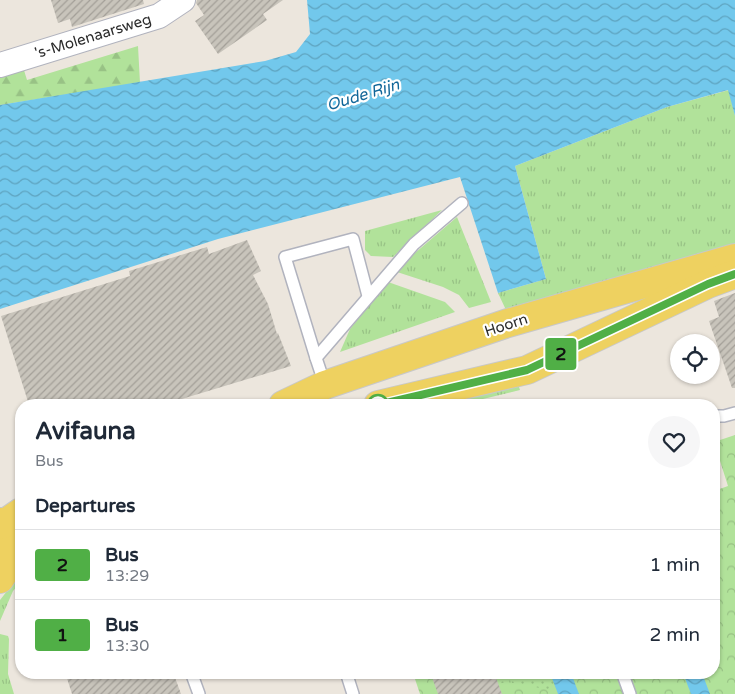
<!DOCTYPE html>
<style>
:root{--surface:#fff;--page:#f6f6f7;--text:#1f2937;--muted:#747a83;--line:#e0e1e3}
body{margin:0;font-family:"Varela Round",sans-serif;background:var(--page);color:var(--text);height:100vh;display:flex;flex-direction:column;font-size:19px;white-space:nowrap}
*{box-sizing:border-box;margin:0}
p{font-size:16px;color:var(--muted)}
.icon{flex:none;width:28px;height:28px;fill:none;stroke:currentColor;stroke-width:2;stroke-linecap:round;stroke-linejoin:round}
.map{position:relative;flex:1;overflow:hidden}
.panel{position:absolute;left:15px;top:399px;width:705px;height:280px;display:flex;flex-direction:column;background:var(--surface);border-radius:20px;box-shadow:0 1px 4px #0004}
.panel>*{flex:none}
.badge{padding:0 10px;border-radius:4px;font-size:18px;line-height:32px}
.controls{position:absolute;left:670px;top:334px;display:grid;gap:10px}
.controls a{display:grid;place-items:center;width:50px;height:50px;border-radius:50%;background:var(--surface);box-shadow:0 1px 4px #0004;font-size:25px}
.map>.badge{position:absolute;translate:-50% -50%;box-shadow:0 0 0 2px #fff}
h2{padding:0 20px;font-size:19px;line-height:45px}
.round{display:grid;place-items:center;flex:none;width:52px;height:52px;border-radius:26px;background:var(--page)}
.summary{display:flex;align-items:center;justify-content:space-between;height:85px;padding:0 20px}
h1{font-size:24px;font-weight:700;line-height:38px}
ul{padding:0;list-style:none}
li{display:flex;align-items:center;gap:15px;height:70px;padding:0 20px;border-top:1px solid var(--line)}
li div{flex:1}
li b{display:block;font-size:19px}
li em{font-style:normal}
li .badge{min-width:55px;font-weight:700;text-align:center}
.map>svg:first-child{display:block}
.grass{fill:url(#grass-tufts)}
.forest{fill:url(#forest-firs)}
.park{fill:url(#park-crowns)}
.garden{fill:url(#garden-dots)}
.water{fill:url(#water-waves)}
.building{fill:url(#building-hatch)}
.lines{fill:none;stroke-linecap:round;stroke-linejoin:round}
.lane-casing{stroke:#b1b3be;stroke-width:14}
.street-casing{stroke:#b1b3be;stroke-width:26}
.primary-casing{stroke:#c8c8c8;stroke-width:30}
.lane{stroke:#fff;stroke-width:11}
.street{stroke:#fff;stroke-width:24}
.primary{stroke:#eed160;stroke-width:28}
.line-casing{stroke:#fff;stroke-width:11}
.line{stroke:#50af46;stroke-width:8}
.stop-dot{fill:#fff;stroke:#50af46;stroke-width:2.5}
.labels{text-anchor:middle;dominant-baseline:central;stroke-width:4.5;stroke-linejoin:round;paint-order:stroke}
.street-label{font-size:15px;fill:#2b2b2b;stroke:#fff}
.water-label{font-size:16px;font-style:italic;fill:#106699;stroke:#fff}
</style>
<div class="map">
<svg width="735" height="694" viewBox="0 0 735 694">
<defs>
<pattern id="grass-tufts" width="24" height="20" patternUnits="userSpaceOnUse" patternTransform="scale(1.25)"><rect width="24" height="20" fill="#b1e29a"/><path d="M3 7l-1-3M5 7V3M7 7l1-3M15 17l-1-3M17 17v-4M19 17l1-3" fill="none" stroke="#98c285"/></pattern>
<pattern id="forest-firs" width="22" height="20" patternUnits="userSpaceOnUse" patternTransform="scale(1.25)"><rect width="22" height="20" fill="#b1e29a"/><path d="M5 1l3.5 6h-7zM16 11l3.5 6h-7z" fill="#98c285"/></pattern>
<pattern id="park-crowns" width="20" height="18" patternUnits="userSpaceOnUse" patternTransform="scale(1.25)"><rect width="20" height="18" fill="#b1e29a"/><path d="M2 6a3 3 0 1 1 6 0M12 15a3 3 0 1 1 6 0" fill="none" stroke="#98c285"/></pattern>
<pattern id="garden-dots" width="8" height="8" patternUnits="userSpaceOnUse" patternTransform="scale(1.25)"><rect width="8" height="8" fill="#b1e29a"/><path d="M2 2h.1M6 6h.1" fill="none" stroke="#98c285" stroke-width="1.8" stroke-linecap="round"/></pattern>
<pattern id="water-waves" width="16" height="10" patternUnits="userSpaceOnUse" patternTransform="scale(1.25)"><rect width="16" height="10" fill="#72c8ec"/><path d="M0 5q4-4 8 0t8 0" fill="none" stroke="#5ea3bf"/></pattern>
<pattern id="building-hatch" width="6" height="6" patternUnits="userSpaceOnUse" patternTransform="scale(1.25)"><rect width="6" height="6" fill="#c8c4bb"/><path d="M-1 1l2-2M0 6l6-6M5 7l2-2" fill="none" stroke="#a39f98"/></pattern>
</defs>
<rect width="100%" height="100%" fill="#ece6dd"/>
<g class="grass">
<polygon points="729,90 735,116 735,246 506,310 498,293 546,279 515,166 667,107"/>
<polygon points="442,210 393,257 371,256 365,250 365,231"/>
<polygon points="457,217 491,302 469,308 459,295 443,287 394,271"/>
<polygon points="388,282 445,302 455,312 340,352 350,329"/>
<polygon points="517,381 520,390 458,405 405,405"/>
<polygon points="21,564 21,582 13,591 0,621 0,600 11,586"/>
<polygon points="0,634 8,636 9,639 8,674 14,694 0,694"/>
</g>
<polygon class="forest" points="138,46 140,83 0,105 0,74 23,67 27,80"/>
<polygon class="park" points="735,435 735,694 420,694 413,673 714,672 714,491 728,486 714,442"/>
<path class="garden" d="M 494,673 L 550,673 L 557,690 C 541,691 528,683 512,683 L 511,680 L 499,684 Z"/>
<g class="water">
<polygon points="307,0 735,0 735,116 728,90 667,107 515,166 546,279 498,293 460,177 218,239 0,309 0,105 265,61 296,52 310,34"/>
<polygon points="550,673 571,673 579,694 558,694"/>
<polygon points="683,673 702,673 710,694 691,694"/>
</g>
<g class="building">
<polygon points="51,0 143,0 144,4 72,27 70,19 58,23"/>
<polygon points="197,0 283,0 263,14 267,20 218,54 195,21 204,15 196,3"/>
<polygon points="247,240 261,271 253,275 268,304 277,334 278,333 291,366 162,405 29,405 1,316 130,276 129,271 207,247 209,254"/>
<polygon points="735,293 735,388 732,388 709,321 719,317 714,301"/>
<polygon points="65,672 173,672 181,694 72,694"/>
<polygon points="430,672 494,672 502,694 438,694"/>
</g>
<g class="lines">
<defs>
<g id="lane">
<polyline points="316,358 285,257 353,239 368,296"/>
<polyline points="325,385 316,358 414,244 462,203"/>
<polyline points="714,416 724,416 735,413"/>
<polyline points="191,672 199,694"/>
<polyline points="346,672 353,694"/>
<polyline points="622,672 630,694"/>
</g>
<polyline id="street" points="0,65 159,16 183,0"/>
<g id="primary">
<polyline points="283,405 325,385 508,323 735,258"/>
<polyline points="378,405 527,370 708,284 735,274"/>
<path d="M 0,522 C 14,539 13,562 0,579"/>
<polyline points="2,525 21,512"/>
</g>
</defs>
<use href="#lane" class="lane-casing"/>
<use href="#street" class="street-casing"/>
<use href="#primary" class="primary-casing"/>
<use href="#lane" class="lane"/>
<use href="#street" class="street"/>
<use href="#primary" class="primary"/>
</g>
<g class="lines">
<defs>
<polyline id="line" points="378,405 527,370 708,284 735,274"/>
</defs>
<use href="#line" class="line-casing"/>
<use href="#line" class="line"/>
</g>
<circle class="stop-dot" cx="378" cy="405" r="10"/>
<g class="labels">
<g class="street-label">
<text transform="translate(93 36) rotate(-17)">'s-Molenaarsweg</text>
<text transform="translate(506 325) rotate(-18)">Hoorn</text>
</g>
<g class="water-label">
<text transform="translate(363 95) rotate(-17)">Oude Rijn</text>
</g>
</g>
</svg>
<div class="controls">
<a><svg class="icon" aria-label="locate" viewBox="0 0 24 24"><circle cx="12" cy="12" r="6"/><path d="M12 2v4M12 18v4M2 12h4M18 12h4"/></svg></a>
</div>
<b class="badge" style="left:561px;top:354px;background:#50af46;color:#111">2</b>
<section class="panel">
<div class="summary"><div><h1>Avifauna</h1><p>Bus</p></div><a class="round"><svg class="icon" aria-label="heart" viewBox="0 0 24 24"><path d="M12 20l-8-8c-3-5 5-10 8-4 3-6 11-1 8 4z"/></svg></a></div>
<h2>Departures</h2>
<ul>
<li><span class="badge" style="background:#50af46;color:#111">2</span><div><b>Bus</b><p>13:29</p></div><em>1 min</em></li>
<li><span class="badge" style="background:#50af46;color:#111">1</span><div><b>Bus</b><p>13:30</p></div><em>2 min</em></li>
</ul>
</section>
</div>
